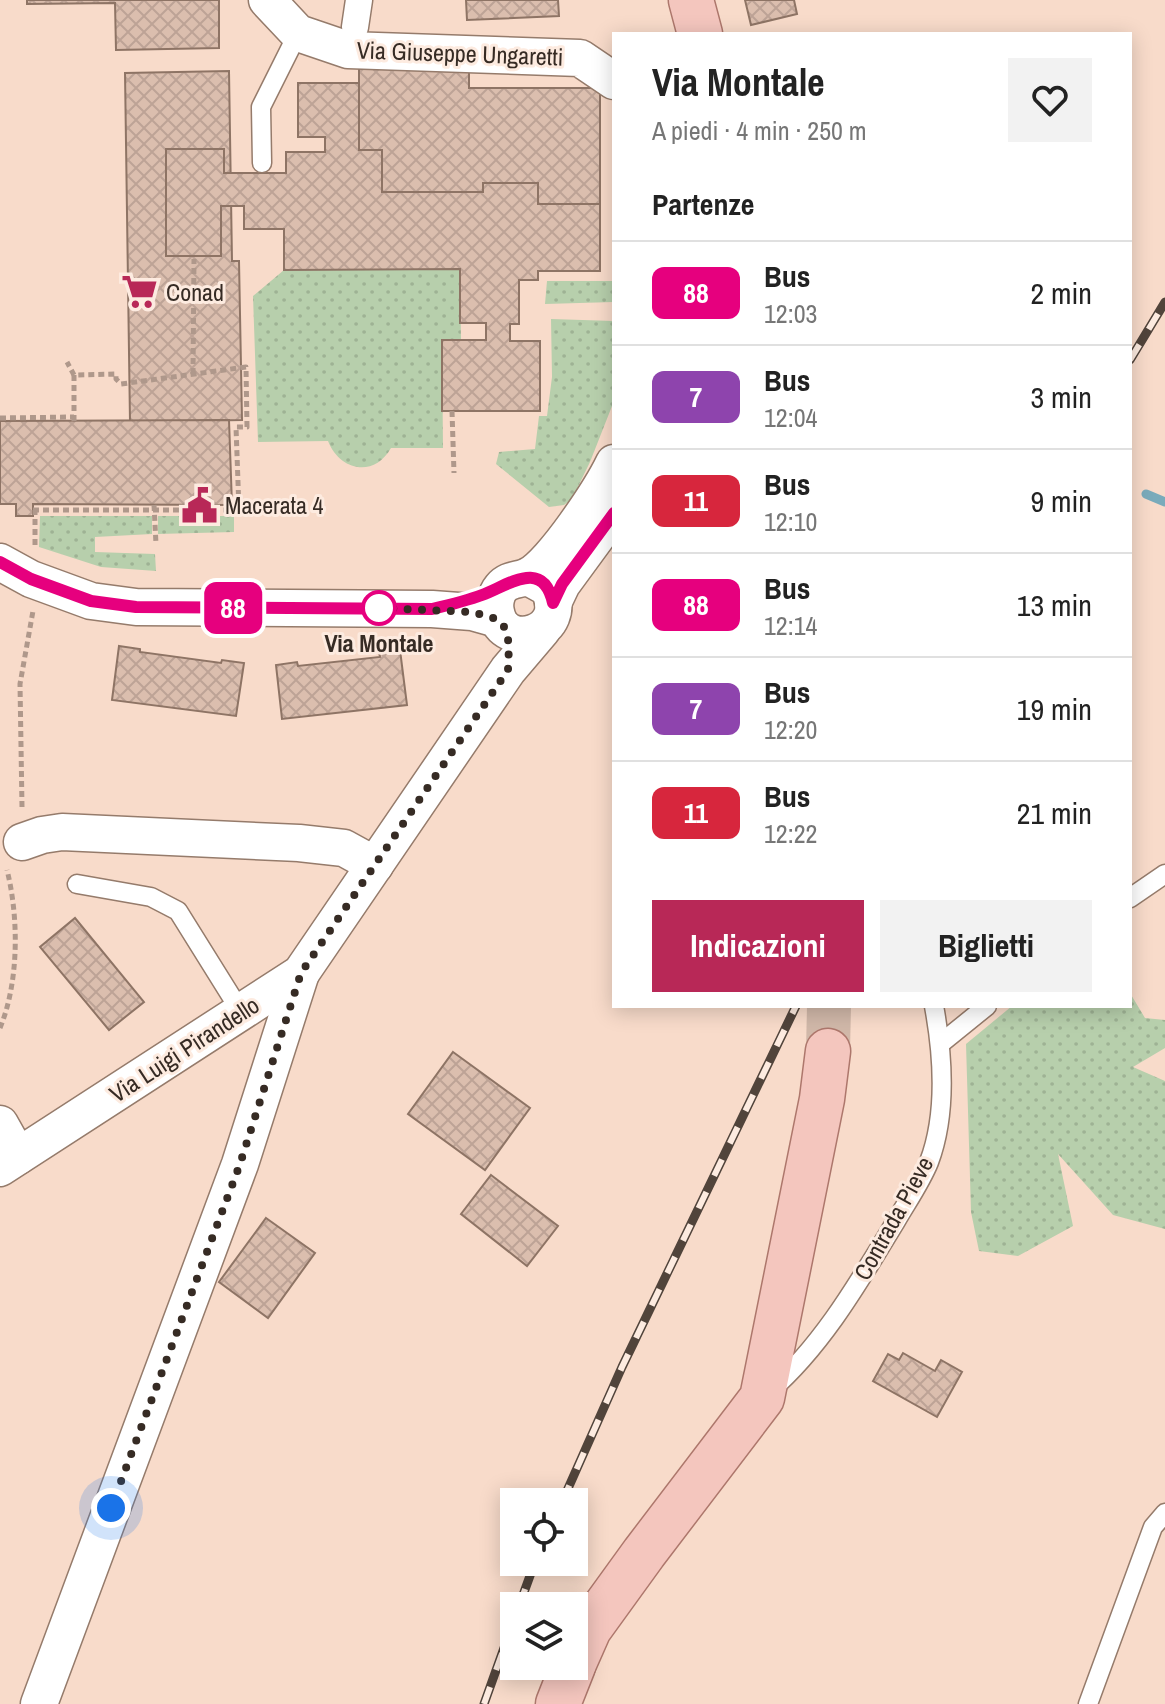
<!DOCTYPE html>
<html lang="it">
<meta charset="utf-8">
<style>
:root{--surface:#fff;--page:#f2f2f2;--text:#222;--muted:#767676;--line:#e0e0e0;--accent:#b82857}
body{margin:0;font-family:"Archivo Narrow",sans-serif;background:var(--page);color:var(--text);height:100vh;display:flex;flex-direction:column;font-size:30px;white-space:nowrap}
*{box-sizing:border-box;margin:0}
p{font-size:26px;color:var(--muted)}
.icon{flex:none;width:44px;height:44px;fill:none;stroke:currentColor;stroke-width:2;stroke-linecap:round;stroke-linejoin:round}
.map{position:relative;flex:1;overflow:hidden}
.drawer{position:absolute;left:612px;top:32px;width:520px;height:976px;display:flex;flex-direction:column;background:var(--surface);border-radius:0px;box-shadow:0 4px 20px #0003}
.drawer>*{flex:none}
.badge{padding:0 16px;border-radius:12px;font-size:28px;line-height:52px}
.controls{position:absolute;left:500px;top:1488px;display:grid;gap:16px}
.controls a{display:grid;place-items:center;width:88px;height:88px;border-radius:0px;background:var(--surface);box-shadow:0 4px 20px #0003;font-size:40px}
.you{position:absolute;width:40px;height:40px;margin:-20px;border:6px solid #fff;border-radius:50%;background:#1a73e8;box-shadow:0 0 0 12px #1a73e833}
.map>.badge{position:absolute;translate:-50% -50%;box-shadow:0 0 0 4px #fff}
h2{padding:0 40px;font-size:30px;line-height:72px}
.round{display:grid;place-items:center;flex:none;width:84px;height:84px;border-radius:0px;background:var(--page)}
.head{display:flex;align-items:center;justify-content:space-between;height:136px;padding:0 40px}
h1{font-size:38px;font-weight:800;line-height:60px}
.cta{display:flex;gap:16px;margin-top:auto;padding:16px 40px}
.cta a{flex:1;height:92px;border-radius:0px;background:var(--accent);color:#fff;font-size:32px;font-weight:800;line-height:92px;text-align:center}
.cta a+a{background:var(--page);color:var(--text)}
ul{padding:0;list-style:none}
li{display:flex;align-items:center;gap:24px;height:104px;padding:0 40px;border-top:2px solid var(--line)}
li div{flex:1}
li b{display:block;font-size:30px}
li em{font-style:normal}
li .badge{min-width:88px;font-weight:700;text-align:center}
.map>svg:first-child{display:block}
.green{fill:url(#green-dots)}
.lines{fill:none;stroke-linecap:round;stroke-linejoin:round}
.stream{stroke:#7aabbb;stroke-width:9}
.building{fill:url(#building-cross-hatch);stroke:#8e7465;stroke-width:2}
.primary-tunnel{stroke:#d1b8a9;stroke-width:44;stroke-dasharray:44 22;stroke-linecap:butt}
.service-casing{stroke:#957b6b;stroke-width:21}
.pedestrian-casing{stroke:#957b6b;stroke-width:29}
.minor-casing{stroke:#957b6b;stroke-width:39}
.primary-casing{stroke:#ad776c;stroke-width:47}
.path{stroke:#af988b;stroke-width:5;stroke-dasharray:6 4;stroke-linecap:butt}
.service{stroke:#fff;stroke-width:18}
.pedestrian{stroke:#fff;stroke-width:26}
.minor{stroke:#fff;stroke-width:36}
.primary{stroke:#f4c6be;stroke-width:44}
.rail-casing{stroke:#51443b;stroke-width:9}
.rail{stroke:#fdebe0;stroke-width:6;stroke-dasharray:18;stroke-linecap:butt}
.line-casing{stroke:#fff;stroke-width:18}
.line{stroke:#e6007e;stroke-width:12}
.walk{stroke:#362b24;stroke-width:8;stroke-dasharray:0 14.4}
.stop-dot{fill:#fff;stroke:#e6007e;stroke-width:4}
.labels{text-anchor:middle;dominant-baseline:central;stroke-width:6;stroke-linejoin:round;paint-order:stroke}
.street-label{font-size:24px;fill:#362b24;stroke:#fdebe0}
.poi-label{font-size:24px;fill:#362b24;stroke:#fdebe0;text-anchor:start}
.stop-label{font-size:24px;font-weight:bold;fill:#362b24;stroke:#fdebe0}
</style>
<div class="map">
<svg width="1165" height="1704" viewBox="0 0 1165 1704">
<defs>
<pattern id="green-dots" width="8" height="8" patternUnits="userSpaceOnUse" patternTransform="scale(2)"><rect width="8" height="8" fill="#b7cfac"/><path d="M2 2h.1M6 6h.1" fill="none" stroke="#9eb294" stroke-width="1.8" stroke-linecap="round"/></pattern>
<pattern id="building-cross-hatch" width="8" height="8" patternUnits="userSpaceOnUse" patternTransform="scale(2)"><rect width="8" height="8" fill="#dbbeae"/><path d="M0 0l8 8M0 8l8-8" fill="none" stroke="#bda396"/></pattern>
</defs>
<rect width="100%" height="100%" fill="#f8dbca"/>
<g class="green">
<path d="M 460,269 L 461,340 L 442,341 L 443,448 L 391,448 C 374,478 340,471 328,441 L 258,442 L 253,296 L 284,270 Z"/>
<polygon points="547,281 614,281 614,302 545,304"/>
<polygon points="551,319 614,321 614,401 590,462 572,499 564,505 549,507 496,464 499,452 535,449 539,416 547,416 552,377"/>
<polygon points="40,516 152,516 152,534 95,537 95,552 155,554 156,571 101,567 39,547"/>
<polygon points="158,516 234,516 234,532 158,534"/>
<polygon points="1130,993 1145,1018 1165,1020 1165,1048 1133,1067 1165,1081 1165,1229 1113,1215 1058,1154 1073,1226 1018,1256 979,1251 971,1212 966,1044 1012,1006 1130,1006"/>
</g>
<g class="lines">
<polyline class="stream" points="1146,494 1165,502"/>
</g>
<g class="building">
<polygon points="27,0 219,0 219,48 116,50 115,3 27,4"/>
<polygon points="466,0 558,0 559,16 467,20"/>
<polygon points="745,0 794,0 797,14 751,25"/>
<polygon points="359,62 469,62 469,88 600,88 600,204 538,204 538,183 483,183 483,192 382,192 382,150 359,150"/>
<polygon points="229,71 232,261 239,261 242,420 130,422 125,73"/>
<polygon points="298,83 359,83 359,150 382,150 382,192 483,192 483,183 538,183 538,204 600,204 600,271 538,271 538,280 519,280 519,324 510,324 510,341 540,341 540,411 442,411 442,340 486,340 486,323 460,323 460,269 284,270 284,229 244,229 244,206 221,206 221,256 166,256 166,149 224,149 224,173 286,173 286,152 325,152 325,137 298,137"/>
<polygon points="229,420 232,505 33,504 33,516 16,516 16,504 0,504 0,421"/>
<polygon points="119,646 140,649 140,652 221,663 222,660 244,663 236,716 112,700"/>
<polygon points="400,650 407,705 282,719 276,665 297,662 298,666 380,657 379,652"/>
<polygon points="75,918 144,1002 109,1030 40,947"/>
<polygon points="453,1052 530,1108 485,1170 408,1114"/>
<polygon points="491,1175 558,1226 527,1266 461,1214"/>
<polygon points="266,1218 315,1253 268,1318 219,1282"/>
<polygon points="903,1353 935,1371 941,1360 962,1372 937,1417 873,1381 888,1354 899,1360"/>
</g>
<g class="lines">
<polyline class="primary-tunnel" points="828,1051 829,1006"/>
<defs>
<g id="service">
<polyline points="262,163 261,107 298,33"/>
<polyline points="77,884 151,897 178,911 241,1012"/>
<polyline points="1130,898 1165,874"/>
<polyline points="940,1044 987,1006"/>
<path d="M 770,1391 C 823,1345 860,1280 896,1221 C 907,1202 921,1182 929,1162 C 947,1114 943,1055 934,1006"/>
<polyline points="1088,1704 1153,1527 1165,1513"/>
</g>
<polyline id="pedestrian" points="355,27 359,0"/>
<g id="minor">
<polyline points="267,0 298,33 348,50 580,58 614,81"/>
<polyline points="0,562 31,579 91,601 136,607 432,609 472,612 497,619"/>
<path d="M 528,577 L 548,588 C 573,633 503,654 496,612 C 494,604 496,594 501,588 C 509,578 519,581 528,576 C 552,565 602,488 614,463"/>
<polyline points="553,603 562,584 614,513"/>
<polyline points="22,842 42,835 62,832 299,843 344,848 375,865"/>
<polyline points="0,1124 18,1156"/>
<polyline points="0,1168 301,973 508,670 542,630"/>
<polyline points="39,1704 240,1164 301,973"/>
</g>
<g id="primary">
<polyline points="691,0 700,34"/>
<polyline points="574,1663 589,1629 644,1553 762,1398 822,1099 828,1051"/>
<polyline points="558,1704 573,1666"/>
</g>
</defs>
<use href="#service" class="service-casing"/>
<use href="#pedestrian" class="pedestrian-casing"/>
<use href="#minor" class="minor-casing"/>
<use href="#primary" class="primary-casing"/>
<g class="path">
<polyline points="193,374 194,259"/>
<polyline points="74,375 74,421"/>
<polyline points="452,411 454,473"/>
<polyline points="0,418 74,417"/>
<polyline points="154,505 156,544"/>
<polyline points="33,510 239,510 236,427 247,427 246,367 121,384 116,379 116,374 74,375 67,362"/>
<polyline points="35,545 35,510"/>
<polyline points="22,807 20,684 33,611"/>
<path d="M 0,1028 C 19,982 19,918 7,870"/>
</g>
<use href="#service" class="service"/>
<use href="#pedestrian" class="pedestrian"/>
<use href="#minor" class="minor"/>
<use href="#primary" class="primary"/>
<defs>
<g id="rail">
<polyline points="1130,360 1165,302"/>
<polyline points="562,1502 622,1367 796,1006"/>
<polyline points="519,1606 535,1562"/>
<polyline points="484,1704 514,1620"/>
</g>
</defs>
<use href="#rail" class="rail-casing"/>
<use href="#rail" class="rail"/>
</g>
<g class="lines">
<defs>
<path id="line" d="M 0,562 L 31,579 L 91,601 L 136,607 L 432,609 C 449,605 466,601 482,595 C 507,586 543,557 553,603 L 562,584 L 614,513"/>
</defs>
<use href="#line" class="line-casing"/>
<use href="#line" class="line"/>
<polyline class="walk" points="111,1508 240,1164 301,973 508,670 509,645 506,629 497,619 472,612 379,608"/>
</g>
<defs>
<symbol id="supermarket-bare" viewBox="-9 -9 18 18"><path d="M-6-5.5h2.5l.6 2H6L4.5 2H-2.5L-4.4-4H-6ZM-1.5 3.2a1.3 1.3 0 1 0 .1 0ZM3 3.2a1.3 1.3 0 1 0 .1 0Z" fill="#b82857" stroke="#fdebe0" stroke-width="2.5" paint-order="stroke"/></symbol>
<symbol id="civic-bare" viewBox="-9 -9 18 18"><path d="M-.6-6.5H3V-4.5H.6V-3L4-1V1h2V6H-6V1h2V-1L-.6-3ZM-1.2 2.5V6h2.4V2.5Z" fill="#b82857" stroke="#fdebe0" stroke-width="2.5" paint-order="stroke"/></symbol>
</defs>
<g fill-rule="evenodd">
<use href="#supermarket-bare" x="114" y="266" width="51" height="51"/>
<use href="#civic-bare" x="174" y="480" width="51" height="51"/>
</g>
<circle class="stop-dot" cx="379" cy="608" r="16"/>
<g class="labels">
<g class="street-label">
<text transform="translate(460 53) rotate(2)">Via Giuseppe Ungaretti</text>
<text transform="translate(184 1049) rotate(-33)">Via Luigi Pirandello</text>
<text transform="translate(893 1218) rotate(-61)">Contrada Pieve</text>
</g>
<g class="poi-label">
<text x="166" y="292">Conad</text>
<text x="225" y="505">Macerata 4</text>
</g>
<g class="stop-label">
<text x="379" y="643">Via Montale</text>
</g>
</g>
</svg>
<div class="controls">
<a><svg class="icon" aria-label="locate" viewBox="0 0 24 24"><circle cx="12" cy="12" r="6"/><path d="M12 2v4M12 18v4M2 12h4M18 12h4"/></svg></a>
<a><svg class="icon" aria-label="layers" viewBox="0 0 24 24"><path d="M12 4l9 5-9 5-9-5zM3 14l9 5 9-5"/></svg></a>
</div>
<div class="you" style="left:111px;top:1508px"></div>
<b class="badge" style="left:233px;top:608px;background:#e6007e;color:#fff">88</b>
<section class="drawer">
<div class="head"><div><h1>Via Montale</h1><p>A piedi · 4 min · 250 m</p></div><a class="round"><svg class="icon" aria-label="heart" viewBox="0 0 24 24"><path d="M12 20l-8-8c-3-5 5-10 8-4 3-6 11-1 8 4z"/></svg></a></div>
<h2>Partenze</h2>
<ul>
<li><span class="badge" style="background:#e6007e;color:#fff">88</span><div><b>Bus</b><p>12:03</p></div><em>2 min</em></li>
<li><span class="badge" style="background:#8e44ad;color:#fff">7</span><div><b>Bus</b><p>12:04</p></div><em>3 min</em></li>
<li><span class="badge" style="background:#d7263d;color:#fff">11</span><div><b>Bus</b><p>12:10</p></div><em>9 min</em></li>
<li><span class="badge" style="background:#e6007e;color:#fff">88</span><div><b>Bus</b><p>12:14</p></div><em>13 min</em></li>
<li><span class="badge" style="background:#8e44ad;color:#fff">7</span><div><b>Bus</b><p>12:20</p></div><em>19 min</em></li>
<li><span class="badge" style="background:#d7263d;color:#fff">11</span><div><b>Bus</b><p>12:22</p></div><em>21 min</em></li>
</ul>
<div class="cta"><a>Indicazioni</a><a>Biglietti</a></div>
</section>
</div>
